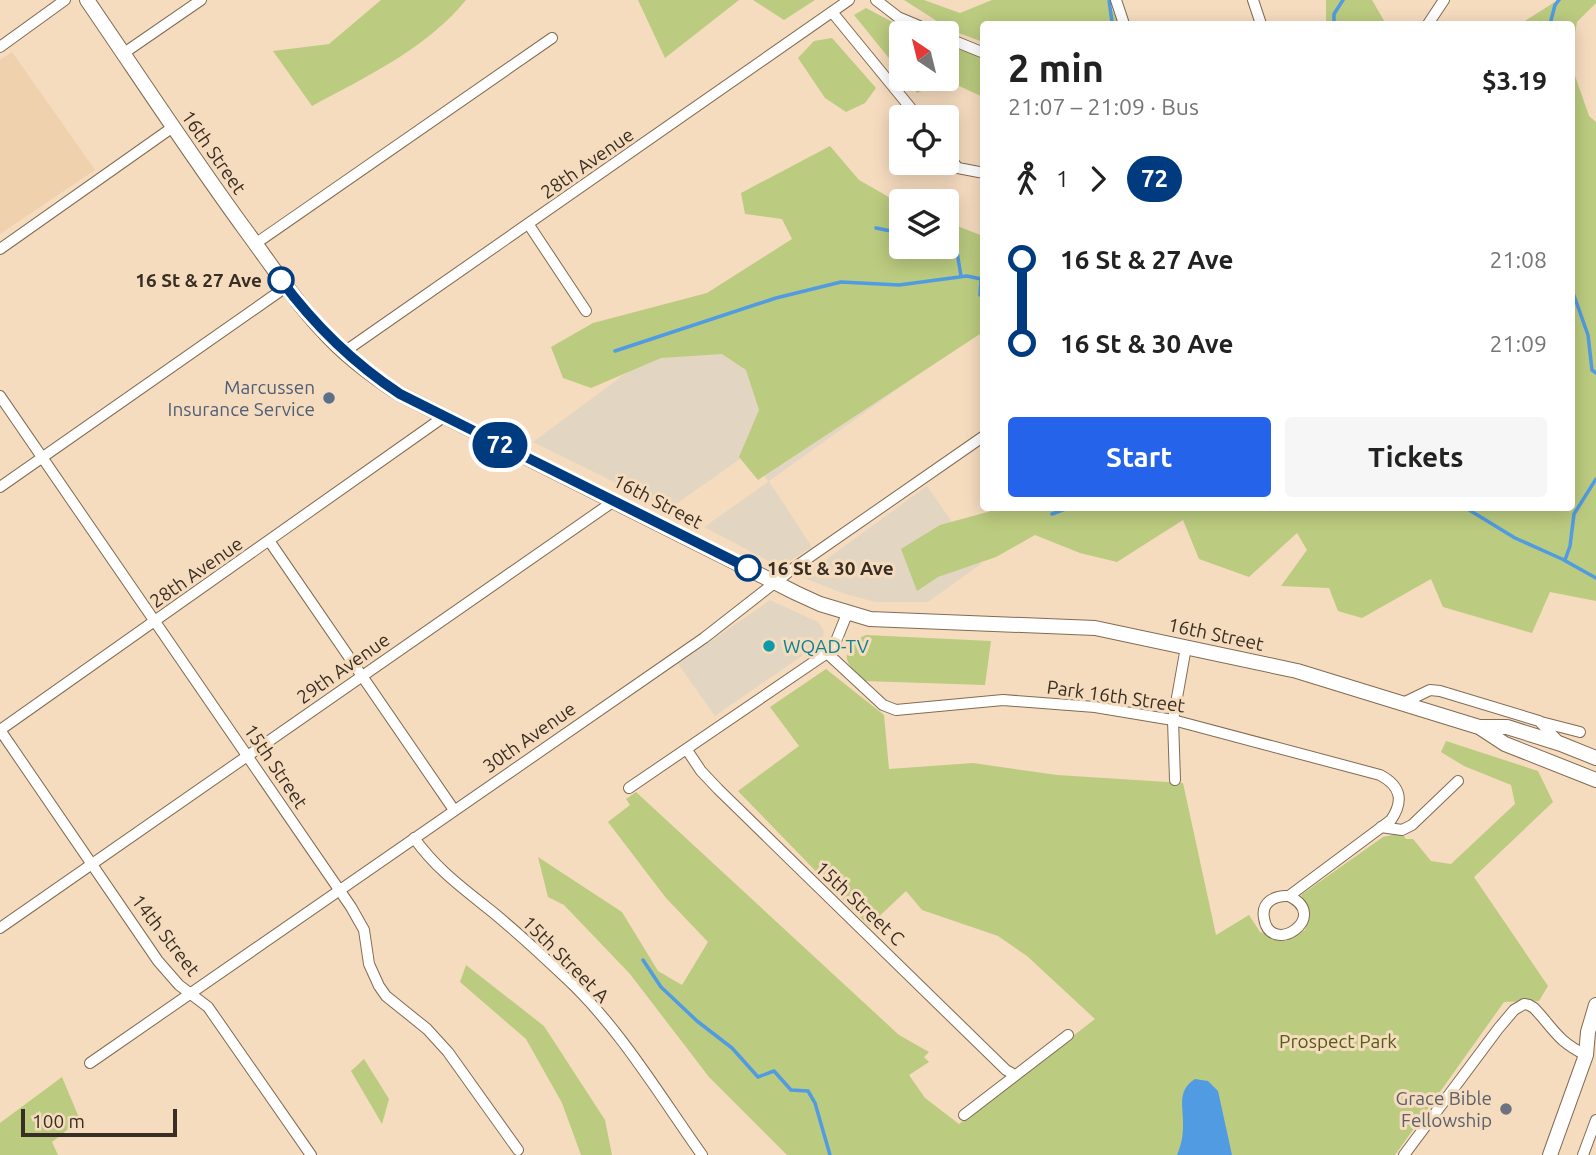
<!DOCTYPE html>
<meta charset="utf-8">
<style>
:root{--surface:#fff;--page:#f6f6f6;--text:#222;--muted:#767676;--accent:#2563eb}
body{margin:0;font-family:Ubuntu,sans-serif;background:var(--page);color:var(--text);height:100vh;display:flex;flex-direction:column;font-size:26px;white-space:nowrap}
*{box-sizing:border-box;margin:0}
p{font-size:23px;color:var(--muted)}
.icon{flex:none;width:38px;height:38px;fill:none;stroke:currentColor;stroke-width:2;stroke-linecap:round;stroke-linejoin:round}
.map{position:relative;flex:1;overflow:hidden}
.side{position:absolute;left:980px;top:21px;width:595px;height:490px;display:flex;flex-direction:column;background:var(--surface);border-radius:7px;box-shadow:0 4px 18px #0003}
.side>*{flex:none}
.badge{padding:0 14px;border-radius:23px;font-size:24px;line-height:46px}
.needle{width:46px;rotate:325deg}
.controls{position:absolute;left:889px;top:21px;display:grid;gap:14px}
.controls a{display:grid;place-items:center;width:70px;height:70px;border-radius:7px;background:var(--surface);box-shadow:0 4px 18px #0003;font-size:35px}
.scale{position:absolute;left:21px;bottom:18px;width:156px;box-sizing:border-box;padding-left:7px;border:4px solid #382e23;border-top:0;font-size:19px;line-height:24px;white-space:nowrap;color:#382e23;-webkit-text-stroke:5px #f6dcbf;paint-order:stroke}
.map>.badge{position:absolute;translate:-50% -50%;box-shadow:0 0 0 4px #fff}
.legs{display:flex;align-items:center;gap:10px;height:77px;padding:0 28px;font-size:23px}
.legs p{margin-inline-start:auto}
.summary{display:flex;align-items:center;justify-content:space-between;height:119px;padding:0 28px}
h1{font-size:38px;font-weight:700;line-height:52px}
.primary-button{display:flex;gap:14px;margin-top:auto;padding:14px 28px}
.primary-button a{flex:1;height:80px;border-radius:7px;background:var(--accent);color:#fff;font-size:28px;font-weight:700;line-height:80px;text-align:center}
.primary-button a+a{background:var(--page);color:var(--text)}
ul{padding:0 28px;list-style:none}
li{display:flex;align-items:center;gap:24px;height:84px;font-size:26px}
li i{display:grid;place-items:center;width:10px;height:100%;margin:0 9px;background:currentColor}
li i::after{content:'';width:18px;height:18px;margin:-9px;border:5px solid;border-radius:50%;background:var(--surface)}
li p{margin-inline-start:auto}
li:first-child i{background:linear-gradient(#0000 50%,currentColor 0)}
li:last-child i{background:linear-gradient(currentColor 50%,#0000 0)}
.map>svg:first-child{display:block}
.commercial{fill:#e2d6c2}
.built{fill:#efd1ae}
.green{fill:#bbcb7f}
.water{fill:#519be2}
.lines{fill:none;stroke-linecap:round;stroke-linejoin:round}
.stream{stroke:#519be2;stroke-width:3.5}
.minor-casing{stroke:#826b51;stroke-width:12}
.tertiary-casing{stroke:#826b51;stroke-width:16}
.minor{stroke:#fff;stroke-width:10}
.tertiary{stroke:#fff;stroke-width:14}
.line-1-casing{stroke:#fff;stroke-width:16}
.line-1{stroke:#003b80;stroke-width:10}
.stop-1-dot{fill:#fff;stroke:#003b80;stroke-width:3.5}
.service-dot{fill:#5c6f8a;stroke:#f6dcbf;stroke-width:2.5}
.culture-dot{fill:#0f9aa8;stroke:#f6dcbf;stroke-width:2.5}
.worship-dot{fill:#6b7280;stroke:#f6dcbf;stroke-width:2.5}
.labels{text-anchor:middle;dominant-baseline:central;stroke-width:6;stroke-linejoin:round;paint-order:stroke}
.street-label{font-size:19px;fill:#382e23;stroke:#f6dcbf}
.stop-label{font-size:19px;font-weight:bold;fill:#382e23;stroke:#f6dcbf;text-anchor:end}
.service-label{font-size:19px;fill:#4e5e75;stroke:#f6dcbf;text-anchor:end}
.culture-label{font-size:19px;fill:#0d838f;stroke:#f6dcbf;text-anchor:start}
.park-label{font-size:19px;fill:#525e16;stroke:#f6dcbf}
.worship-label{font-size:19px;fill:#5b616d;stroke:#f6dcbf;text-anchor:end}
</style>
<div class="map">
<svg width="1596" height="1155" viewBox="0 0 1596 1155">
<rect width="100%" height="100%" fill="#f6dcbf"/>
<g class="commercial">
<polygon points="901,247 969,338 769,481 812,547 780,567 704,527 768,482 750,452 669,509 533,442 691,325"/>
<polygon points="927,486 981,564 928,602 875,602 842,593 802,577"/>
<polygon points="770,600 818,622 824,631 822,642 715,716 678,664"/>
</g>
<polygon class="built" points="12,52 95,170 0,234 0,60"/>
<g class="green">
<path d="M 381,0 L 466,0 C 427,48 366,77 312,106 L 273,51 L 329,44 Z"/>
<polygon points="638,0 739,0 665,58"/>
<polygon points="753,0 815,0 784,20"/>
<polygon points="904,0 924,0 960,13 992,0 1107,0 1118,21 1116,24 984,24 983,42 951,30"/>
<polygon points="1326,0 1372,0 1386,24 1326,24"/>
<polygon points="1558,0 1596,0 1596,3 1577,22 1572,50 1572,24 1520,24"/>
<polygon points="866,8 913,33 901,33 901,73 854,15"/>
<polygon points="832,38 876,88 865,103 846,112 825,98 798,58 814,41"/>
<polygon points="947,46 983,57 983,97 946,80 917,93 906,79 947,79"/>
<polygon points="1572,67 1589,116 1596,122 1596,601 1550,592 1532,633 1443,607 1431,579 1362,618 1338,611 1329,588 1281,586 1307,550 1297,533 1249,577 1199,559 1183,520 1117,562 1080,553 1035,535 996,557 938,577 917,591 901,549 940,525 1002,508 1572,508"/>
<polygon points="830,146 859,180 901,204 901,247 947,247 947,222 983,236 983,332 758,480 739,457 759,410 746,370 722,354 661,358 591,388 563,378 551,347 593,323 707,293 792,239 782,219 745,214 741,193"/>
<path d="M 866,635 L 991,641 L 985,685 L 863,681 C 859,676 850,668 848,662 C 843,650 856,639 866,635 Z"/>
<polygon points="826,669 884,715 889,769 973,763 1057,775 1183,783 1216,935 1249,915 1260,932 1286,941 1305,930 1309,911 1301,895 1383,837 1401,833 1406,839 1413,839 1431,861 1451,864 1515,804 1511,785 1464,766 1441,752 1446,741 1538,771 1553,802 1474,877 1548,986 1539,1001 1504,1002 1395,1155 787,1155 709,1077 630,974 564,905 548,897 538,857 622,912 658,971 682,985 708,942 666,898 608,822 630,805 626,799 636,792 899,1035 929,1052 924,1057 929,1062 909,1075 925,1098 959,1124 1095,1019 1027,956 998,936 922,910 906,891 869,926 738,791 799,746 770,707"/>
<polygon points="466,965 544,1026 605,1120 612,1155 581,1155 562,1103 526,1039 460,982"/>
<polygon points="364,1059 389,1099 382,1124 351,1071"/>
<polygon points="62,1077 80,1120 52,1142 58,1155 0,1155 0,1123"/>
</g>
<path class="water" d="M 1195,1079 L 1208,1081 L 1218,1091 L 1232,1155 L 1177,1155 C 1181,1145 1183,1137 1183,1126 C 1184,1107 1176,1091 1195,1079 Z"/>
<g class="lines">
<g class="stream">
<polyline points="1109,0 1112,22"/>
<polyline points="1334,24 1334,14 1343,0"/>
<polyline points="1550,24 1555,5 1559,0"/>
<polyline points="876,228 901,233"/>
<polyline points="947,246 957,252 961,276"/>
<polyline points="1572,290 1588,335 1592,370 1596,373"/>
<polyline points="615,351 776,298 841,282 899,285 967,276 981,279 980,295 984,294"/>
<polyline points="1466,508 1515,538 1562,559 1596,578"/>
<polyline points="1052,514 1068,508"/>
<polyline points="1565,560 1570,546 1574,514 1596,479"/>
<polyline points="643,960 661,987 697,1021 732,1048 758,1077 774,1071 791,1090 808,1091 815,1103 830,1155"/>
</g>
<defs>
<g id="minor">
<polyline points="876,0 898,17 936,33"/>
<polyline points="1116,0 1124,24"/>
<polyline points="1253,0 1261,24"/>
<polyline points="832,12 918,117"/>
<polyline points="1428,24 1444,0"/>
<polyline points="947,38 984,53"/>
<polyline points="0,47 65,0"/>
<polyline points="124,53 201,0"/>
<polyline points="947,155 958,168 984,173"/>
<polyline points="529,225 586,311"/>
<polyline points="255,244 552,38"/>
<polyline points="0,249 173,127"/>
<polyline points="344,352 849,0"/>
<polyline points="0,396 351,907 364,930 369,964 379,986 386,996 427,1029 448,1052 518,1150"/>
<polyline points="0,487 286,287"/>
<polyline points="270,542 454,810"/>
<path d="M 827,653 L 883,705 L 896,710 L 1003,700 L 1095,707 L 1173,720 L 1380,775 C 1401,786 1404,801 1391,820 L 1289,896 C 1275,895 1261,902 1264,918 C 1270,958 1332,917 1289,896"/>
<polyline points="1403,703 1430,690 1440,691 1539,721 1561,744"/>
<polyline points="1541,722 1580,732"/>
<polyline points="687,750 701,771 718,789 1006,1070 1015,1075"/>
<polyline points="1175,780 1173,720 1186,647"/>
<polyline points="629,788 827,653 834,646 847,614"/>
<polyline points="1381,827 1402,830 1412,825 1458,781"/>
<path d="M 414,838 C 438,871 464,889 495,914 C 519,934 543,956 566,978 C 619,1027 660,1096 702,1155"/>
<polyline points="0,928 614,501"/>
<polyline points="90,1063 704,638 791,570 984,436"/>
<polyline points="964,1115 1068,1035"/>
<polyline points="311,1155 208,1007 179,985 158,961 0,730 445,416"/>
<path d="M 1404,1155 L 1498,1029 L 1514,1010 L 1524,1004 L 1529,1005 L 1534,1008 C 1554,1029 1557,1041 1586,1055"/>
<polyline points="1583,1155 1596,1120"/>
</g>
<g id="tertiary">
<path d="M 87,0 C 139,76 190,154 244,228 C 270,263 293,299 322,330 C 344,355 372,376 400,394 L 796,593 L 820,604 L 870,619 L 1095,628 L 1297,671 L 1479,727 L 1505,744 L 1596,780"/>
<polyline points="1480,727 1507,727 1561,744 1596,758"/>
<polyline points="1550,1155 1586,1055 1588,1032 1596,1005"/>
</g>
</defs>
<use href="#minor" class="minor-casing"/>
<use href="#tertiary" class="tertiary-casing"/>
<use href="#minor" class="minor"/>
<use href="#tertiary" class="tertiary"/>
</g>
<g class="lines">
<defs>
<path id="line-1" d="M 281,280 C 315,326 353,363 400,394 L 748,568"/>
</defs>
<use href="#line-1" class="line-1-casing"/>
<use href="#line-1" class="line-1"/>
</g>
<g class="stop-1-dot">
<circle cx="281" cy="280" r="12"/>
<circle cx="748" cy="568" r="12"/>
</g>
<circle class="service-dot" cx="329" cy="398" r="7"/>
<circle class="culture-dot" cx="769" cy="646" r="7"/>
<circle class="worship-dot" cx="1506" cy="1109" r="7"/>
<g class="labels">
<g class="street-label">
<text transform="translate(214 152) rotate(55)">16th Street</text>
<text transform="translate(587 163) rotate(-35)">28th Avenue</text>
<text transform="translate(658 501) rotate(27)">16th Street</text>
<text transform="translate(196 572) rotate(-35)">28th Avenue</text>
<text transform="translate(1216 634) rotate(12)">16th Street</text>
<text transform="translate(343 668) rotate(-35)">29th Avenue</text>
<text transform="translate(1116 696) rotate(8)">Park 16th Street</text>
<text transform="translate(529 737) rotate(-35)">30th Avenue</text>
<text transform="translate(276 766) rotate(56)">15th Street</text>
<text transform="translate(860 903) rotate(43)">15th Street C</text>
<text transform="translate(166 935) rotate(52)">14th Street</text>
<text transform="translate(566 959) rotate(45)">15th Street A</text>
</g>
<g class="stop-label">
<text x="262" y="280">16 St &amp; 27 Ave</text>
<text x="767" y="568" text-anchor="start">16 St &amp; 30 Ave</text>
</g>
<g class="service-label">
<text x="315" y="387">Marcussen<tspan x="315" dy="22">Insurance Service</tspan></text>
</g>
<g class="culture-label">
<text x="783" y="646">WQAD-TV</text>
</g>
<g class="park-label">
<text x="1338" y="1041">Prospect Park</text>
</g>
<g class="worship-label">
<text x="1492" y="1098">Grace Bible<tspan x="1492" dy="22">Fellowship</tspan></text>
</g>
</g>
</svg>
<div class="controls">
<a><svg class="needle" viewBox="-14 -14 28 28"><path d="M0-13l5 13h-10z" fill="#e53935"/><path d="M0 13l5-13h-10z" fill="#767676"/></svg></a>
<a><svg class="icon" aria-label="locate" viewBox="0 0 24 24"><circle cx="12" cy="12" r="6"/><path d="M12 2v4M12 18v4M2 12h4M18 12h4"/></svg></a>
<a><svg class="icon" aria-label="layers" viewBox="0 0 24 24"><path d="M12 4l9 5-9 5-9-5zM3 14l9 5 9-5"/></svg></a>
</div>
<div class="scale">100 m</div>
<b class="badge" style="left:500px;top:445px;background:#003b80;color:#fff">72</b>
<section class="side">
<div class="summary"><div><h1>2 min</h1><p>21:07 – 21:09 · Bus</p></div><b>$3.19</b></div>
<div class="legs"><svg class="icon" aria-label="walk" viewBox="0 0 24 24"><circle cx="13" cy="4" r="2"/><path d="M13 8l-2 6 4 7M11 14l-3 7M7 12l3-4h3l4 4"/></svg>1<svg class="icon" aria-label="forward" viewBox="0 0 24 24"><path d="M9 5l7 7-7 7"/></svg><b class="badge" style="background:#003b80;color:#fff">72</b></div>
<ul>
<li><i style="color:#003b80"></i><b>16 St &amp; 27 Ave</b><p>21:08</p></li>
<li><i style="color:#003b80"></i><b>16 St &amp; 30 Ave</b><p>21:09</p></li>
</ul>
<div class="primary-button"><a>Start</a><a>Tickets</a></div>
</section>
</div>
